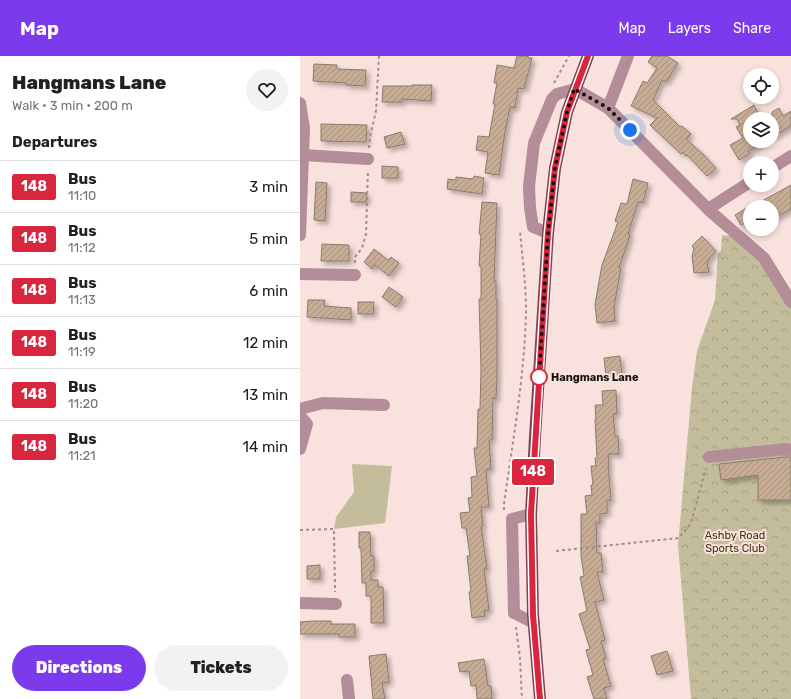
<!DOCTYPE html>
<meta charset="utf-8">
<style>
:root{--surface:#fff;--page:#f2f2f2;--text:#202124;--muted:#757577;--line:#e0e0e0;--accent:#7c3aed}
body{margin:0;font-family:Rubik,sans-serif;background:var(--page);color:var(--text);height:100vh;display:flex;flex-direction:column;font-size:15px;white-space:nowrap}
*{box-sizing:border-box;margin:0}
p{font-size:13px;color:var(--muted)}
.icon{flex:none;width:22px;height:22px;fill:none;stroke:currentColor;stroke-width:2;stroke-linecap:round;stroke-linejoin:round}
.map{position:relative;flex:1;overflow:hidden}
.details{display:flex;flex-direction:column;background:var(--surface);width:300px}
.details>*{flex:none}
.badge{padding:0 8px;border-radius:3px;font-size:14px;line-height:26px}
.buttons{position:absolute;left:443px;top:12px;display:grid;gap:8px}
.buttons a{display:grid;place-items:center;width:36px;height:36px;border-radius:50%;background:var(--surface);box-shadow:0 2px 6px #0003;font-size:20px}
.you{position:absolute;width:20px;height:20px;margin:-10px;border:3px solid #fff;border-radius:50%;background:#1a73e8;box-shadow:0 0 0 6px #1a73e833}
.map>.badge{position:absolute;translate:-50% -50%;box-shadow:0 0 0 2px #fff}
h2{padding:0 12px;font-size:15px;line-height:36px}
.round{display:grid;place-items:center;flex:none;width:42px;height:42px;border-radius:21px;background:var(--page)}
.summary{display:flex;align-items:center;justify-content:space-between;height:68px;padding:0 12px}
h1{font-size:19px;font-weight:800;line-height:30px}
.primary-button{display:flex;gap:8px;margin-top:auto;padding:8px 12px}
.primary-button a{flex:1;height:46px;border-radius:24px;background:var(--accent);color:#fff;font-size:16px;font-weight:800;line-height:46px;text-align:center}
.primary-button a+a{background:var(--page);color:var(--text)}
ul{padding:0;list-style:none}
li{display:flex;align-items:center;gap:12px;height:52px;padding:0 12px;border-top:1px solid var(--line)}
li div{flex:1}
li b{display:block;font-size:15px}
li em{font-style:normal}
li .badge{min-width:44px;font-weight:700;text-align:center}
header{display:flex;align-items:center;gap:24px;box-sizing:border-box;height:56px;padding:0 20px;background:var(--accent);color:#fff}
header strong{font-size:19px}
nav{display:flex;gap:22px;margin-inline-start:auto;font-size:14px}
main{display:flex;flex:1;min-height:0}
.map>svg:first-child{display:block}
.green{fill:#c4bd9c}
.park{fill:url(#park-crowns)}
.building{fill:url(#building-hatch);stroke:#8a7b6e;filter:url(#shadow)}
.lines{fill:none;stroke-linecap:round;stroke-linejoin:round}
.path{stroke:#9f8e8b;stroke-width:2;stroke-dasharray:3 3;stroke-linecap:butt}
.minor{stroke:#b38d97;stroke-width:12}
.major{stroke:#804256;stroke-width:12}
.line-casing{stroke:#fff;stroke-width:9}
.line{stroke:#d7263d;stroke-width:6}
.walk{stroke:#17100e;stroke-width:4;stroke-dasharray:0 7.2}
.stop-dot{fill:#fff;stroke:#d7263d;stroke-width:2}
.labels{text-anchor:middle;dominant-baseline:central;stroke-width:4;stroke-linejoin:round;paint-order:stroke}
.stop-label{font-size:11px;font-weight:bold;fill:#17100e;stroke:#f9e2dd;text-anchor:start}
.park-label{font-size:11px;fill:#41380e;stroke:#f9e2dd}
</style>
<header>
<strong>Map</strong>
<nav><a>Map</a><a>Layers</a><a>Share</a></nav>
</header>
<main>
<section class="details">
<div class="summary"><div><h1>Hangmans Lane</h1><p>Walk · 3 min · 200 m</p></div><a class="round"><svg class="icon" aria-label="heart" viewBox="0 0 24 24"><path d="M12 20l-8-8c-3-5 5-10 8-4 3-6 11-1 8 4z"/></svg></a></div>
<h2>Departures</h2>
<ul>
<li><span class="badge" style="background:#d7263d;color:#fff">148</span><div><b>Bus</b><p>11:10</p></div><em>3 min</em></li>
<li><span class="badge" style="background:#d7263d;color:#fff">148</span><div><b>Bus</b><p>11:12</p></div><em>5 min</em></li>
<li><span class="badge" style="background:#d7263d;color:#fff">148</span><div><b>Bus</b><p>11:13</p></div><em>6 min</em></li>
<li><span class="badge" style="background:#d7263d;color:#fff">148</span><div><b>Bus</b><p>11:19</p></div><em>12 min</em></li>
<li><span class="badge" style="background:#d7263d;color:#fff">148</span><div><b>Bus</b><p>11:20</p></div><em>13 min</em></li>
<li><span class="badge" style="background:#d7263d;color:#fff">148</span><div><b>Bus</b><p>11:21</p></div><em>14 min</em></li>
</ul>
<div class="primary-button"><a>Directions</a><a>Tickets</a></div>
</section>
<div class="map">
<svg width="491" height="643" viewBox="0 0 491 643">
<defs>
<pattern id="park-crowns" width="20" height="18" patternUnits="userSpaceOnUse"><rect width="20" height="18" fill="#c4bd9c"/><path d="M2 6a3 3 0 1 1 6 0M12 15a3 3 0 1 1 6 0" fill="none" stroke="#a8a185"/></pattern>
<pattern id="building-hatch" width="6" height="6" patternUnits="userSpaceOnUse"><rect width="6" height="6" fill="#c6ac94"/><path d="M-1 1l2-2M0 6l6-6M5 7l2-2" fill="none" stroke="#a9937e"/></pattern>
<filter id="shadow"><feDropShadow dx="3.5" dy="3.5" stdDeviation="2" flood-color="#0004"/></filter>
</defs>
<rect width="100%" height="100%" fill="#f9e2dd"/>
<polygon class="green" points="52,408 92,410 85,467 34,473 36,461 54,436"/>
<polygon class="park" points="422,179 442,182 491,240 491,643 391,643 378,489 392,332 397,295 415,244 418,198 421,195"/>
<g class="building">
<polygon points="217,0 228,0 228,2 232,2 224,33 218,32 215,52 210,51 205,76 199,119 185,117 188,96 176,94 178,80 189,81 195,48 193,48 197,27 194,27 197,9 214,12"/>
<polygon points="352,0 367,0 378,7 366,26 362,24 353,44 380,71 382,70 391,78 386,83 403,98 416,112 407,120 387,99 386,100 383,96 381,98 350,69 357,62 331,50 343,25 347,27 357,12 348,6"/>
<polygon points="14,8 37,9 37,13 66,14 65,30 46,29 46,27 13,25"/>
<polygon points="112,29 132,29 131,45 102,43 102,46 82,46 83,30 112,30"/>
<polygon points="454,49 461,63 450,63 450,85 466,85 448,95 450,97 439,104 430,89 443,82 436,71 440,69 437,63 431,63"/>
<polygon points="479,52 483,60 491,55 491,70 472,81 472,56"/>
<polygon points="21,68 67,69 66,86 21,85"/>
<polygon points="101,76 105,88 87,92 84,81"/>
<polygon points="82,110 98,111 98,122 82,122"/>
<polygon points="174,120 184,122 182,138 147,133 148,123 156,124 156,121 173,123"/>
<polygon points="333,123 348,127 343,147 338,146 328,178 330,179 319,212 321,212 314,251 315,265 297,267 295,248 302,209 318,166 315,165 321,147 327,148"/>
<polygon points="16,126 27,127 25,165 14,164"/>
<polygon points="491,129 491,153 472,163 472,151 451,151"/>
<polygon points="51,136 67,137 66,146 51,146"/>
<polygon points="182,146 197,147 194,225 196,225 196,243 197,243 197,320 196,343 193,342 192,384 189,384 191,413 186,414 189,451 181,451 183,470 181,470 187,513 184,513 189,554 184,555 185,560 172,562 169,536 171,535 167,500 170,500 166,472 162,472 160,457 170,456 168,442 172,441 171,421 177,420 174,392 177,392 178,353 180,353 181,312 179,243 181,243 181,210 179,210 181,178 179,178"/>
<polygon points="450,150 450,164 441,169 435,159"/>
<polygon points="402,180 416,195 410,201 407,207 409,216 394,217 392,200 394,193 392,190"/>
<polygon points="22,188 49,189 49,205 21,205"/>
<polygon points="74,193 88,204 91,201 99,207 89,220 75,209 72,213 64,206"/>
<polygon points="89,231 103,241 96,251 82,241"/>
<polygon points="8,244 25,244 24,250 51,252 51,264 7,261"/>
<polygon points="58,246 74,246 73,258 58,258"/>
<polygon points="320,300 322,318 306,320 304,302"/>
<polygon points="316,334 317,358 313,358 315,380 318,380 319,398 308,398 309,409 308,409 311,444 307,445 307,457 300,458 300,467 296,467 297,497 301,497 303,516 297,516 304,544 295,546 305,584 301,585 306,602 303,603 311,630 304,632 307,643 294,643 287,621 293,619 286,594 290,593 279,558 287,555 280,521 284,520 281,500 281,458 287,458 285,440 292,439 291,429 293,429 291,410 296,410 295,402 297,402 295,363 296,363 295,349 303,349 302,335"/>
<polygon points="485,401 491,401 491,444 458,444 458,419 421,424 419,408"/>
<polygon points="59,476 70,476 71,500 74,500 74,515 71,515 71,524 78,524 78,531 83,531 84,567 71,567 71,540 66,540 66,527 62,527 61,492 59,492"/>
<polygon points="20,509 20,523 7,523 7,510"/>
<polygon points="14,565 31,565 31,568 55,568 55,581 39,581 39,578 0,578 0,566"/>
<polygon points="367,595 373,615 357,619 351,600"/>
<polygon points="86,598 89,626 82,627 85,643 73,643 69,600"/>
<polygon points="184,603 188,630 191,630 192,643 177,643 176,629 171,630 169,615 160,616 158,607"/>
</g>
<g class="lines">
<g class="path">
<polyline points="254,27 269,0"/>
<polyline points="69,92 70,81 76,55 79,0"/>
<polyline points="55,207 55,201 62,192 66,178 68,114"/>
<path d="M 204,454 L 204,448 C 213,383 225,318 226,253 C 226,227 222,200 220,174"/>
<polyline points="0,474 34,473 35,536"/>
<polyline points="256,495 379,482 391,467 406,412"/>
<polyline points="216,571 220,602 222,643"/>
</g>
<g class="minor">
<polyline points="0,47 4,72 0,179"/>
<polyline points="308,52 328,0"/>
<polyline points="3,99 68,103"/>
<polyline points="472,112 491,100"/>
<polyline points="408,153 450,126"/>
<polyline points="248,177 233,171 230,152 229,130 234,87 252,43 257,38 275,33 308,52 411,156 464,202 491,246"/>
<polyline points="0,218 55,219"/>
<polyline points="0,353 23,347 84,349"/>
<polyline points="0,360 7,368 0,393"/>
<polyline points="409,401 485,393 491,394"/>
<polyline points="231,458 212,463 214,557 234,567"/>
<polyline points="0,547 36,548"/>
<polyline points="47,624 49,643"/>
</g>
<polyline class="major" points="240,643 233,559 231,458 235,381 248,177 255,112 267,56 288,0"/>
</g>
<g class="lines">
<defs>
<polyline id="line" points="240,643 233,559 231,458 248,177 255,112 267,56 288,0"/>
</defs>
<use href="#line" class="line-casing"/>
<use href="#line" class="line"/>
<polyline class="walk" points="239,321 248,177 255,112 267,56 274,33 308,52 330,74"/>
</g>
<circle class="stop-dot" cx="239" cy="321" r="8"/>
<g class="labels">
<g class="stop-label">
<text x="251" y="321">Hangmans Lane</text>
</g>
<g class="park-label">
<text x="435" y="479">Ashby Road<tspan x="435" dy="13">Sports Club</tspan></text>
</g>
</g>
</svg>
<div class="buttons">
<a><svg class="icon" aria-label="locate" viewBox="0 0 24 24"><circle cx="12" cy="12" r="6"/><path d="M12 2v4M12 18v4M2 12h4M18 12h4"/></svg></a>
<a><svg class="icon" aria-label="layers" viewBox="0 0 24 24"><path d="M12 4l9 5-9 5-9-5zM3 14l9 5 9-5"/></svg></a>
<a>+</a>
<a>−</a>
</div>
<div class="you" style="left:330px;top:74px"></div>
<b class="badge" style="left:233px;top:416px;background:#d7263d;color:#fff">148</b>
</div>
</main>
